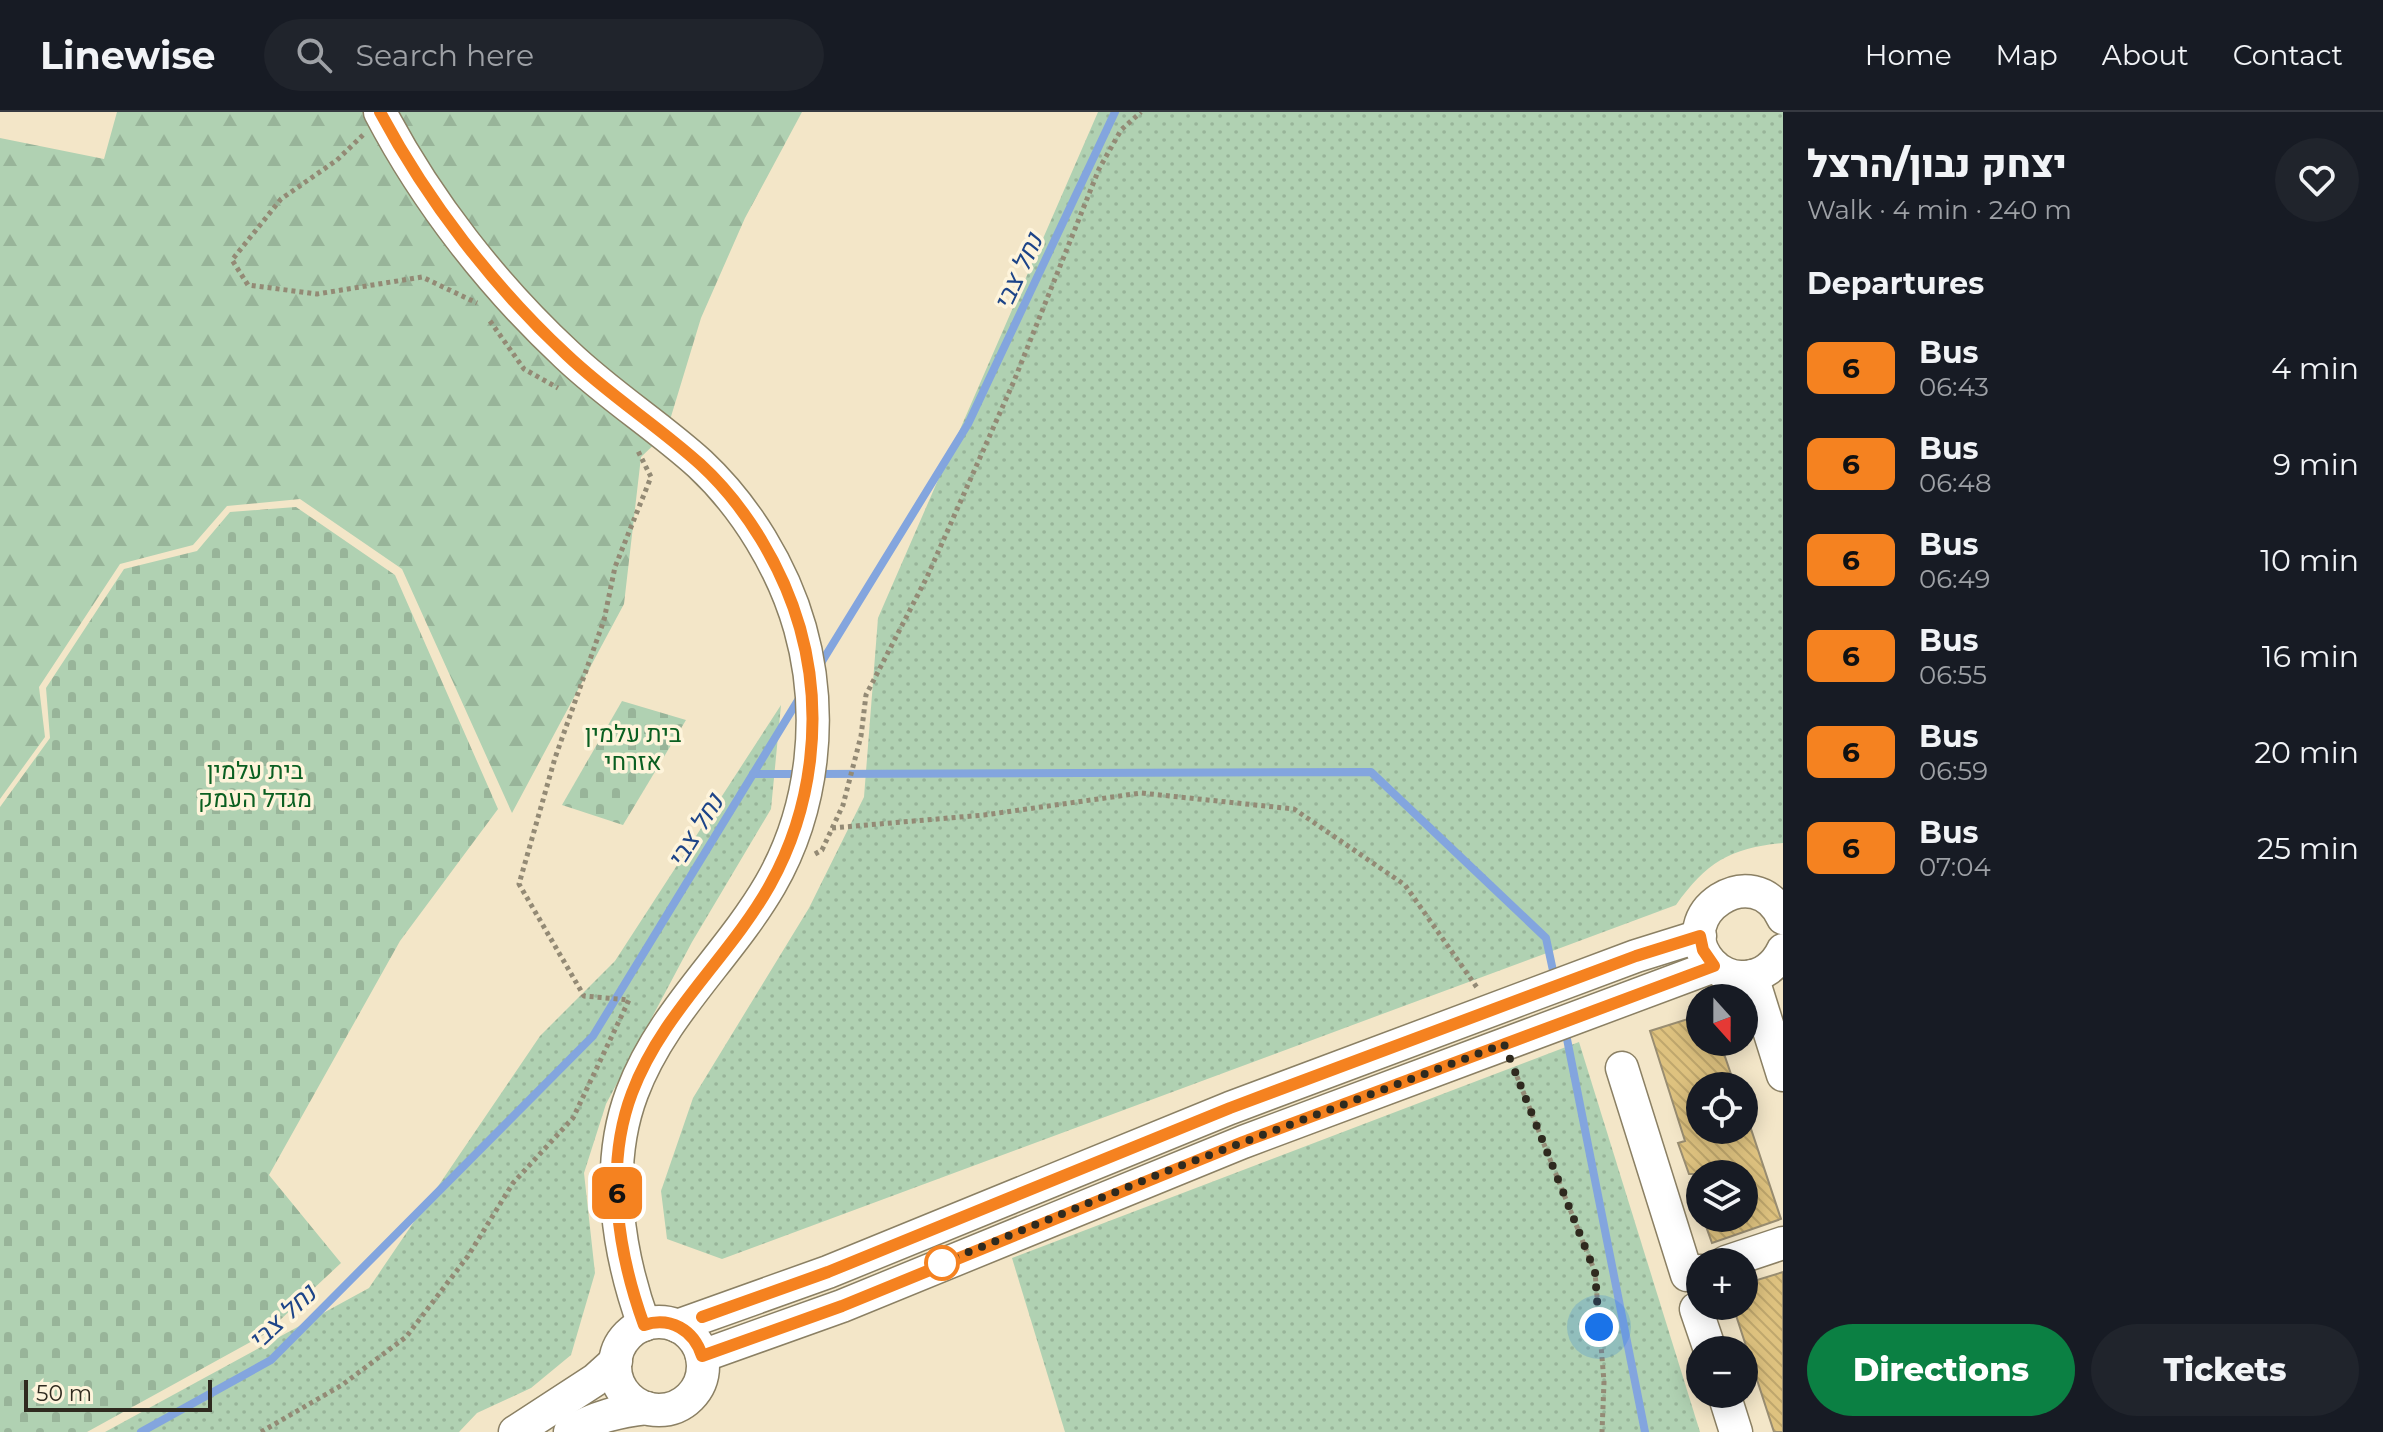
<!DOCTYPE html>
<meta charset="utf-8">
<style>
:root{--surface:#171b24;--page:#20242c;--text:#f1f3f6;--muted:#9ea1a6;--line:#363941;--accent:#0b8043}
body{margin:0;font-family:Montserrat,Heebo,sans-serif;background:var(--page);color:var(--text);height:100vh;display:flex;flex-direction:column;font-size:30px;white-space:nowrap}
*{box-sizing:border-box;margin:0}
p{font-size:26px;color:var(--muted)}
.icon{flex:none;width:44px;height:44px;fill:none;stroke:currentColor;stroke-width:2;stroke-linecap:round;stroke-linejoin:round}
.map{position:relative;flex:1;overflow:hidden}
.side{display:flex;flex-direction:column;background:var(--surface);width:600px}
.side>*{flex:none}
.badge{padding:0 16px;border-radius:12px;font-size:28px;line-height:52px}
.needle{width:52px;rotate:159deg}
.tools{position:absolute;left:1686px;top:872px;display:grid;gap:16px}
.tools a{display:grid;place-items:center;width:72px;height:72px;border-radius:50%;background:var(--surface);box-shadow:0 4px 20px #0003;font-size:40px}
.scale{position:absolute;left:24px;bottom:20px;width:188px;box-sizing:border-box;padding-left:8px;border:4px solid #2f2a1f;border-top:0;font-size:22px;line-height:28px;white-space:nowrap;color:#2f2a1f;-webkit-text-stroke:6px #fef4db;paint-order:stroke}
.you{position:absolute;width:40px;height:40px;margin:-20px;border:6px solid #fff;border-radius:50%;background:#1a73e8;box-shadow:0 0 0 12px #1a73e833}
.map>.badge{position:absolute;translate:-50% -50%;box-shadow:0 0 0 4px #fff}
h2{padding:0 24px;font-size:30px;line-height:72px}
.round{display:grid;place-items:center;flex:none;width:84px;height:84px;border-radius:42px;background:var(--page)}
.head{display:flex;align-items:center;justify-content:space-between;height:136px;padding:0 24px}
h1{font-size:38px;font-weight:800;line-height:60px}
.cta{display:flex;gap:16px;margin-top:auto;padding:16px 24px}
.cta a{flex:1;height:92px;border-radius:48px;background:var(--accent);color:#fff;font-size:32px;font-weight:800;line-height:92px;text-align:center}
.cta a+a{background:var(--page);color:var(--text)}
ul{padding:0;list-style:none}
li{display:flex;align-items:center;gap:24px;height:96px;padding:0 24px}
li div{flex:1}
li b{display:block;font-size:30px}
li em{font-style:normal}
li .badge{min-width:88px;font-weight:700;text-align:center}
header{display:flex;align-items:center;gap:48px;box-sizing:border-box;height:112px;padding:0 40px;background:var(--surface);border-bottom:2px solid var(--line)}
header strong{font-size:38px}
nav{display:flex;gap:44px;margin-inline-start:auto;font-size:28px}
.search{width:560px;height:72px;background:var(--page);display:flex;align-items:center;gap:20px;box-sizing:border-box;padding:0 28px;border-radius:44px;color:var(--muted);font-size:30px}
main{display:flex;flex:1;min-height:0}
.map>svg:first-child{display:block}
.grass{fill:url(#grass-dots)}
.forest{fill:url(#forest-firs)}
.cemetery{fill:url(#cemetery-stones)}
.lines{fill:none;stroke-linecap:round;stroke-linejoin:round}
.stream{stroke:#83a5de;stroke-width:8}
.building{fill:url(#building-back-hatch);stroke:#998d71;stroke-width:2}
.minor-casing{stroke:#8b8064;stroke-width:35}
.path{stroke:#938a75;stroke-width:5;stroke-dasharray:4 4;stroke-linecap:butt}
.minor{stroke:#fff;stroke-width:32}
.line-casing{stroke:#fff;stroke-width:18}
.line{stroke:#f58220;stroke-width:12}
.walk{stroke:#2f2a1f;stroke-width:8;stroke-dasharray:0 14.4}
.stop-dot{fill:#fff;stroke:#f58220;stroke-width:4}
.labels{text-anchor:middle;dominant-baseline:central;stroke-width:7;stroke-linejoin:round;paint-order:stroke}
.park-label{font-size:24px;fill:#0a5f21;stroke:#fef4db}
.water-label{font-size:26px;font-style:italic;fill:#1d4488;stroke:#fef4db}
</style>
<header>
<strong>Linewise</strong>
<div class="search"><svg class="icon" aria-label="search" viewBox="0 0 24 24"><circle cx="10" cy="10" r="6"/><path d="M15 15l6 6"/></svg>Search here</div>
<nav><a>Home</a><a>Map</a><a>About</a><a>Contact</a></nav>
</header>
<main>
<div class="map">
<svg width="1783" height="1320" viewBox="0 0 1783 1320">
<defs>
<pattern id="grass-dots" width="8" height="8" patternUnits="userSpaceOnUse" patternTransform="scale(2)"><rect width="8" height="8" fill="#b0d1b2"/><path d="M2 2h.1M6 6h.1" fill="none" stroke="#98b499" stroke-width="1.8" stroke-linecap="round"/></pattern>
<pattern id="forest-firs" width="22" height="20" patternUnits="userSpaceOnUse" patternTransform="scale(2)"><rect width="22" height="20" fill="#b0d1b2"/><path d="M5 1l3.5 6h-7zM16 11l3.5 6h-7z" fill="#98b499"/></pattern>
<pattern id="cemetery-stones" width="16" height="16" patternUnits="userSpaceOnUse" patternTransform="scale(2)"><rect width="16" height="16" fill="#b0d1b2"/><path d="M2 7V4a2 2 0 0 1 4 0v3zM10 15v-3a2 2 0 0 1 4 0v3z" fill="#98b499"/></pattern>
<pattern id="building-back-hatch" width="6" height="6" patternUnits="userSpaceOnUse" patternTransform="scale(2)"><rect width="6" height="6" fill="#dec27f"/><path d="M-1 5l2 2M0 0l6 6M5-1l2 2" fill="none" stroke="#bfa76d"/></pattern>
</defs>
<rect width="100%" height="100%" fill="#f3e6c8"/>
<g class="grass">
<path d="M 1098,0 L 1783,0 L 1783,731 C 1730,736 1707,750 1676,793 L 722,1147 L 667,1127 L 661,1079 L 693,986 L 809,796 L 864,685 L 878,506 Z"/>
<polygon points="781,593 771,697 692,830 606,992 584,1061 595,1161 571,1243 531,1276 477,1301 459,1320 105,1320 369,1176 540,924 615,849"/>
<polygon points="1579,930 1700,1320 1065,1320 1012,1146"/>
</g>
<polygon class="forest" points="117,0 802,0 745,106 701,206 666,321 641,345 624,492 512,701 402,457 300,387 227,394 193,433 120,452 39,575 45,625 0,687 0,26 104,47"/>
<g class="cemetery">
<polygon points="296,395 395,463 498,697 400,829 269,1063 341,1151 265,1222 87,1320 0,1320 0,695 50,626 46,576 124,457 197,439 230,400"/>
<polygon points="622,589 686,608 623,713 562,693"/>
</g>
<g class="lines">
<g class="stream">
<polyline points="818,556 968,312 1115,0"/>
<polyline points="753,662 800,662"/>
<polyline points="813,662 1371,660 1546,826 1555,868"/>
<polyline points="1565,917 1645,1320"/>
<polyline points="141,1320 271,1248 593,924 800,585"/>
</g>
</g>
<g class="building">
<polygon points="1691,906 1700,910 1700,930 1720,930 1735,974 1700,974 1700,1018 1744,1018 1744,1009 1748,1008 1781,1107 1712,1131 1703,1106 1744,1106 1744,1062 1689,1062 1678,1031 1685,1029 1650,919"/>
<polygon points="1783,1160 1783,1320 1774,1320 1733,1194 1744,1194 1744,1172"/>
</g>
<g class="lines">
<defs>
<g id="minor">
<path d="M 380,0 C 427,90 493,174 567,243 C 609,283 658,314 700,352 C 746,395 783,456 800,516 C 824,601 814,697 770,773 C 728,845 662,901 632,981 C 604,1055 618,1141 644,1213"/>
<path d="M 1783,806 C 1755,744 1667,803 1711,851 C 1719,860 1732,866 1744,865 C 1762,865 1776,853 1783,838"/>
<polyline points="1752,864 1783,963"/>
<polyline points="1622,956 1687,1163 1700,1159"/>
<polyline points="1726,1150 1783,1131"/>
<polyline points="1696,1197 1710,1238"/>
<circle cx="659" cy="1254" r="44"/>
<polyline points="677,1214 828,1160 1230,996 1636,844 1700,824"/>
<polyline points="702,1244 842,1194 1243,1030 1714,854"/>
<polyline points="1724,1282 1736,1320"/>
<polyline points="515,1320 595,1268 616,1249"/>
<path d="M 570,1320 C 595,1305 619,1299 647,1296"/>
</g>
</defs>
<use href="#minor" class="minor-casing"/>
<g class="path">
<polyline points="363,23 337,48 281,87 232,148 248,173 317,182 422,165 477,191"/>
<polyline points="490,209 524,257 558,276"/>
<polyline points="832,716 984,703 1141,681 1294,697 1405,773 1478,877"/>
<polyline points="815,742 822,738 843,693 861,624 866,583 927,465 1014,269 1099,57 1121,18 1141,0"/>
<polyline points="1514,957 1595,1160 1604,1270 1602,1320"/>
<polyline points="261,1320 342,1273 406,1225 468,1144 513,1071 573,1006 629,888 584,884 519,772 555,646 604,508 615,455 651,365 637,337"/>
</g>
<use href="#minor" class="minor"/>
</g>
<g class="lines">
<defs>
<path id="line" d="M 380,0 C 428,90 493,174 567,243 C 609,283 658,314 700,352 C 746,394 783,456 800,516 C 824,601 813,696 770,773 C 729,846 662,901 632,981 C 604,1055 618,1141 644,1213 C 670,1204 694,1218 702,1244 L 842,1194 L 1243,1030 L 1714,854 L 1703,838 L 1700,824 L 1636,844 L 1230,996 L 828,1160 L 702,1205"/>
</defs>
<use href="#line" class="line-casing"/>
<use href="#line" class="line"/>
<polyline class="walk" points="942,1151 1167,1059 1504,932 1595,1160 1599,1215"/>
</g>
<circle class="stop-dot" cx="942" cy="1151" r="16"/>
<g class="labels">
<g class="park-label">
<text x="633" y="621">בית עלמין<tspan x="633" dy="28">אזרחי</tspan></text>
<text x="255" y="658">בית עלמין<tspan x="255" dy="28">מגדל העמק</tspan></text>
</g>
<g class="water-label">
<text transform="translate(1018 160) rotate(-65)">נחל צבי</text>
<text transform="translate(695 719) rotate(-58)">נחל צבי</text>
<text transform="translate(282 1205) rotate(-43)">נחל צבי</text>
</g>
</g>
</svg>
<div class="tools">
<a><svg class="needle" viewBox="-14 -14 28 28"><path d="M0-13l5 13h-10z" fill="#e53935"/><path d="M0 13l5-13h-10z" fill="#9ea1a6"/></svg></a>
<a><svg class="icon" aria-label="locate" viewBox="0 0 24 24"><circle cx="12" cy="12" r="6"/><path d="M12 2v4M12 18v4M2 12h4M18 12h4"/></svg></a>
<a><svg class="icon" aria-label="layers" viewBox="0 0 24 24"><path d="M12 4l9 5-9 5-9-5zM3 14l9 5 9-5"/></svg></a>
<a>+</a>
<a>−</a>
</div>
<div class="scale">50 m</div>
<div class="you" style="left:1599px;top:1215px"></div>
<b class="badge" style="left:617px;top:1081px;background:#f58220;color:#111">6</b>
</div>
<section class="side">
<div class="head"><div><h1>יצחק נבון/הרצל</h1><p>Walk · 4 min · 240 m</p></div><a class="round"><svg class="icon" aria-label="heart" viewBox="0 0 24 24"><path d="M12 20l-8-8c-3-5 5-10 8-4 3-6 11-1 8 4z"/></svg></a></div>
<h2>Departures</h2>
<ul>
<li><span class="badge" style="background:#f58220;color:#111">6</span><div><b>Bus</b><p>06:43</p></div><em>4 min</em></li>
<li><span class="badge" style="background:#f58220;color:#111">6</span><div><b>Bus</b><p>06:48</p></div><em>9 min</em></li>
<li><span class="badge" style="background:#f58220;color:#111">6</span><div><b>Bus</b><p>06:49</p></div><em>10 min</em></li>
<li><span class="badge" style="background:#f58220;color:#111">6</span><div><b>Bus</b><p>06:55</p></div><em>16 min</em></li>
<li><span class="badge" style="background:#f58220;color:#111">6</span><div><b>Bus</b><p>06:59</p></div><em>20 min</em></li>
<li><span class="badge" style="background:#f58220;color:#111">6</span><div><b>Bus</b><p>07:04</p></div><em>25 min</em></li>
</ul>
<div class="cta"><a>Directions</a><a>Tickets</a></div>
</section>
</main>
